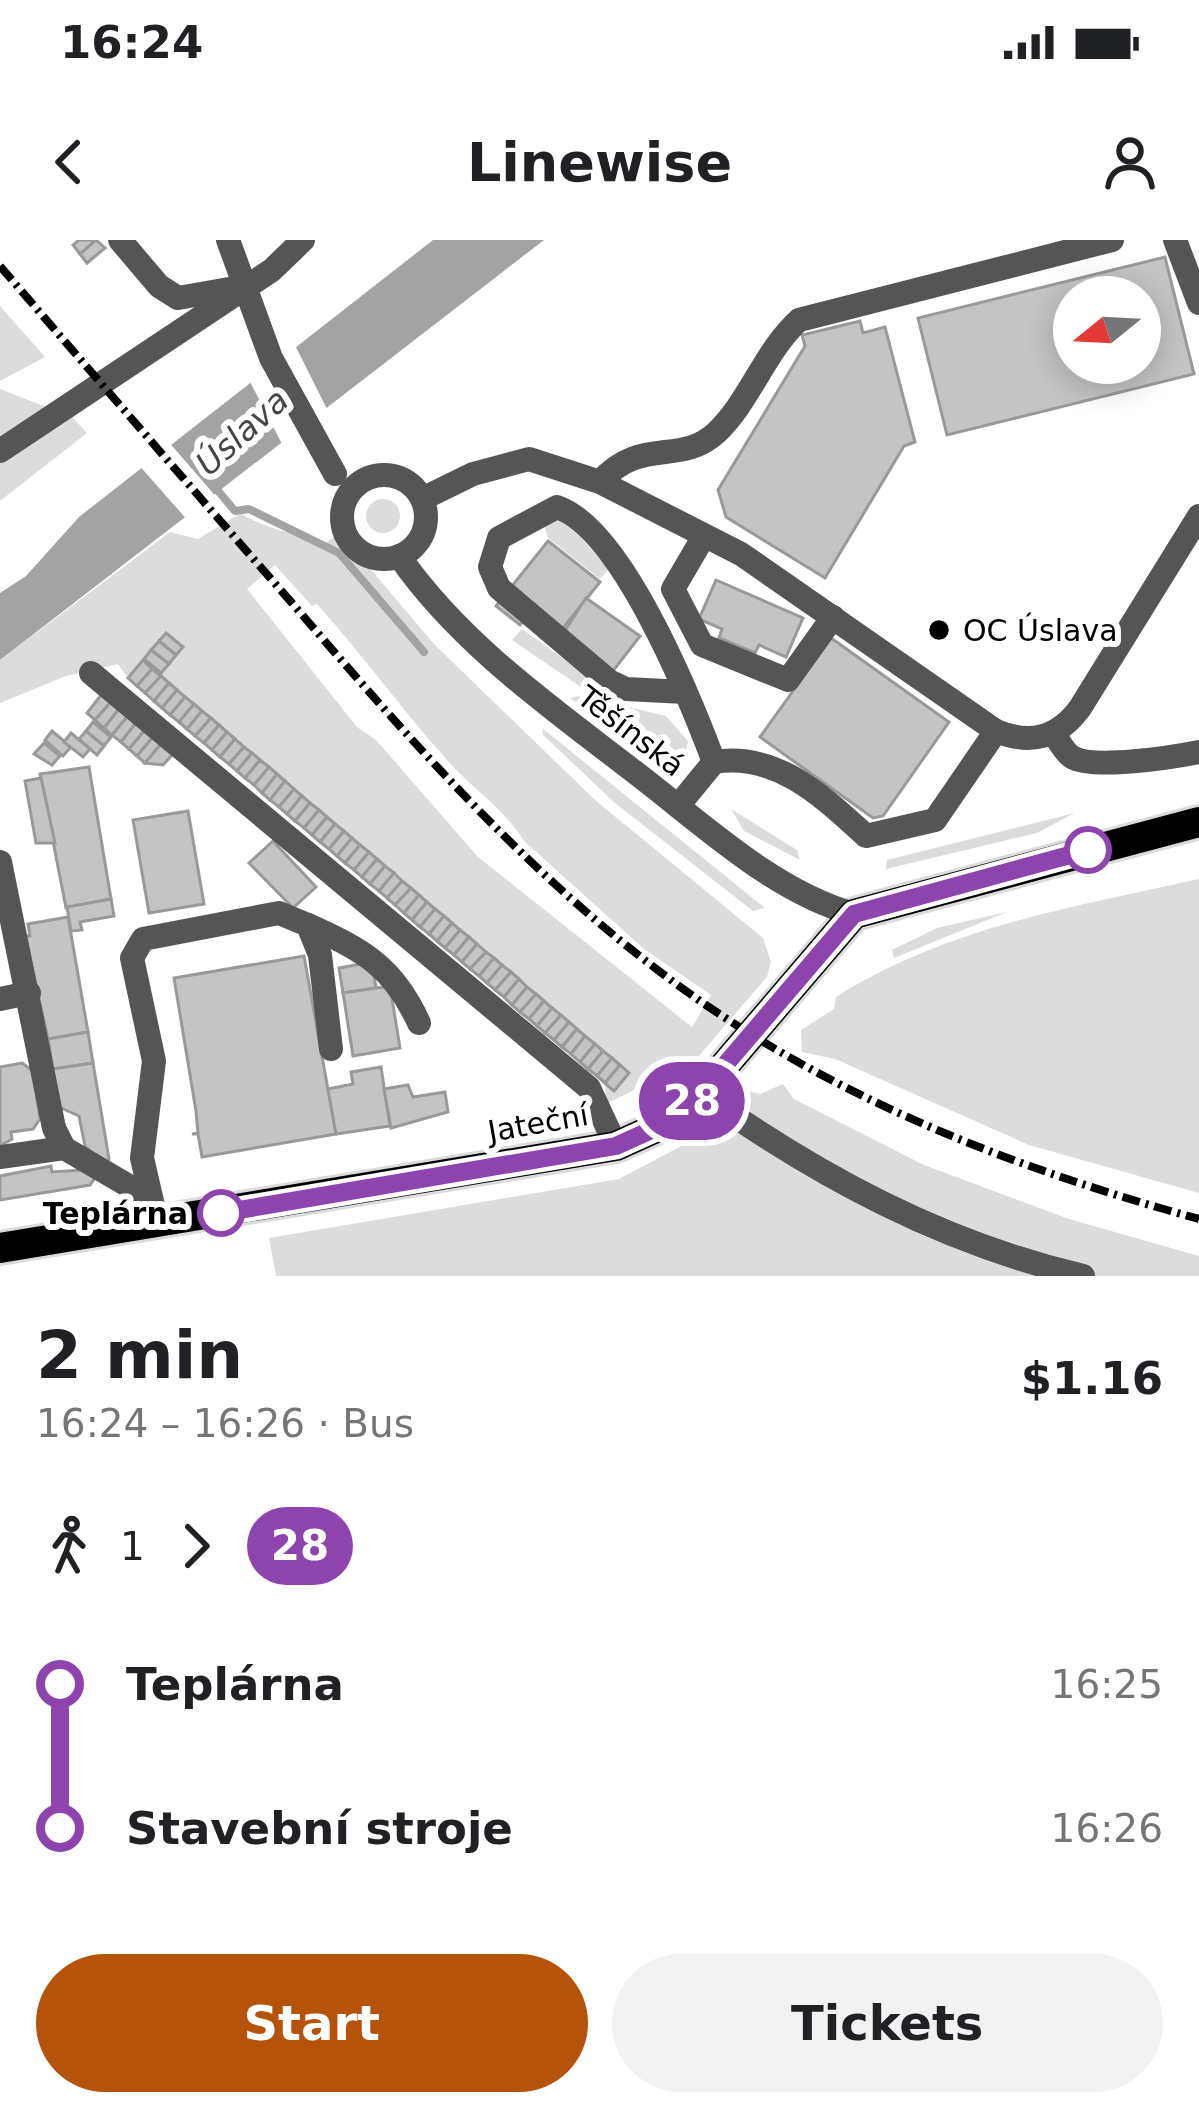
<!DOCTYPE html>
<meta charset="utf-8">
<style>
:root{--surface:#fff;--page:#f2f2f2;--text:#202124;--muted:#757577;--accent:#b45309}
body{margin:0;font-family:"DejaVu Sans",sans-serif;background:var(--page);color:var(--text);height:100vh;display:flex;flex-direction:column;font-size:45px;white-space:nowrap}
*{box-sizing:border-box;margin:0}
p{font-size:39px;color:var(--muted)}
.icon{flex:none;width:66px;height:66px;fill:none;stroke:currentColor;stroke-width:2;stroke-linecap:round;stroke-linejoin:round}
.map{position:relative;height:1036px;overflow:hidden}
.details{display:flex;flex-direction:column;background:var(--surface);flex:1}
.details>*{flex:none}
.badge{padding:0 24px;border-radius:39px;font-size:42px;line-height:78px}
.needle{width:78px;rotate:252deg}
.controls{position:absolute;left:1053px;top:36px;display:grid;gap:24px}
.controls a{display:grid;place-items:center;width:108px;height:108px;border-radius:50%;background:var(--surface);box-shadow:0 6px 30px #0003;font-size:60px}
.map>.badge{position:absolute;translate:-50% -50%;box-shadow:0 0 0 6px #fff}
.legs{display:flex;align-items:center;gap:18px;height:132px;padding:0 36px;font-size:39px}
.legs p{margin-inline-start:auto}
.headline{display:flex;align-items:center;justify-content:space-between;height:204px;padding:0 36px}
h1{font-size:66px;font-weight:600;line-height:90px}
.button{display:flex;gap:24px;margin-top:auto;padding:24px 36px}
.button a{flex:1;height:138px;border-radius:72px;background:var(--accent);color:#fff;font-size:48px;font-weight:600;line-height:138px;text-align:center}
.button a+a{background:var(--page);color:var(--text)}
ul{padding:0 36px;list-style:none}
li{display:flex;align-items:center;gap:42px;height:144px;font-size:45px}
li i{display:grid;place-items:center;width:18px;height:100%;margin:0 15px;background:currentColor}
li i::after{content:'';width:30px;height:30px;margin:-15px;border:9px solid;border-radius:50%;background:var(--surface)}
li p{margin-inline-start:auto}
li:first-child i{background:linear-gradient(#0000 50%,currentColor 0)}
li:last-child i{background:linear-gradient(currentColor 50%,#0000 0)}
.status{display:flex;justify-content:space-between;align-items:center;height:84px;padding:0 60px;background:var(--surface);direction:ltr}
.status svg{height:33px;fill:currentColor}
header{display:flex;justify-content:space-between;align-items:center;height:156px;padding:0 36px;background:var(--surface);font-size:54px;font-weight:600}
.map>svg:first-child{display:block}
.green{fill:#dcdcdc;fill-rule:evenodd}
.water{fill:#a3a3a3}
.pier{fill:#fff}
.lines{fill:none;stroke-linecap:round;stroke-linejoin:round}
.stream{stroke:#a3a3a3;stroke-width:8}
.building{fill:#c4c4c4;stroke:#999;stroke-width:3;fill-rule:evenodd}
.major-casing{stroke:#dbdbdb;stroke-width:36}
.minor{stroke:#555;stroke-width:24}
.major{stroke:#000;stroke-width:30}
.rail{stroke:#000;stroke-width:8;stroke-dasharray:18 6 3 6;stroke-linecap:butt}
.minor-bridge{stroke:#555;stroke-width:24}
.line-1-casing{stroke:#fff;stroke-width:27}
.line-1{stroke:#8e44ad;stroke-width:18}
.poi-dot{fill:#000;stroke:#fff;stroke-width:4.5}
.stop-1-dot{fill:#fff;stroke:#8e44ad;stroke-width:6}
.labels{text-anchor:middle;dominant-baseline:central;stroke-width:12;stroke-linejoin:round;paint-order:stroke}
.poi-label{font-size:30px;fill:#000;stroke:#fff;text-anchor:start}
.street-label{font-size:30px;fill:#000;stroke:#fff}
.stop-label{font-size:30px;font-weight:bold;fill:#000;stroke:#fff;text-anchor:end}
.water-label{font-size:33px;font-style:italic;fill:#444;stroke:#fff}
</style>
<div class="status"><b>16:24</b><svg viewBox="0 0 49 12"><path d="M0 12V9h3v3zM5 12V6h3v6zM10 12V3h3v9zM15 12V0h3v12zM26 1h20v11H26zM47 4h2v5h-2z"/></svg></div>
<header><svg class="icon" aria-label="back" viewBox="0 0 24 24"><path d="M15 5l-7 7 7 7"/></svg>Linewise<svg class="icon" aria-label="person" viewBox="0 0 24 24"><circle cx="12" cy="8" r="4"/><path d="M4 21q1-7 8-7t8 7"/></svg></header>
<div class="map">
<svg width="1199" height="1036" viewBox="0 0 1199 1036">
<rect width="100%" height="100%" fill="#fff"/>
<g class="green">
<polygon points="0,66 45,117 0,141"/>
<polygon points="0,149 72,177 87,193 0,261"/>
<circle cx="383" cy="276" r="17"/>
<path d="M 241,273 C 267,291 293,290 321,306 L 340,293 L 434,404 L 595,560 L 763,698 L 771,722 L 767,737 L 685,832 L 668,833 L 606,864 L 605,843 L 614,850 L 628,832 L 143,421 L 128,438 L 118,424 L 66,436 L 0,463 L 0,420 L 170,292 L 198,299 ZM 275,325 L 312,366 L 317,364 C 363,415 402,470 448,521 C 473,549 504,569 524,601 L 644,709 L 711,755 L 692,787 L 478,617 L 376,500 L 357,487 L 247,349 Z"/>
<polygon points="562,276 609,329 600,339 548,298 545,287"/>
<polygon points="522,389 633,468 666,476 688,501 685,518 512,400"/>
<polygon points="579,456 674,525 657,522 570,458"/>
<polygon points="542,488 765,668 753,671 615,563 543,495"/>
<polygon points="731,569 797,610 800,620 744,591"/>
<polygon points="1075,573 1037,593 886,629 887,620"/>
<path d="M 1199,639 L 1199,953 L 1029,905 L 835,819 L 802,812 L 801,790 L 834,769 L 836,757 C 947,687 1073,667 1199,639 Z"/>
<polygon points="1007,672 894,718 892,710 937,688"/>
<polygon points="783,844 794,859 924,925 1069,979 1199,1016 1199,1036 276,1036 269,998 619,939 687,903 748,851 760,854"/>
</g>
<polygon class="water" points="433,0 544,0 0,420 0,353 26,336 79,277"/>
<g class="pier">
<polygon points="293,101 329,173 284,208 247,136"/>
<polygon points="167,200 219,260 190,283 137,223"/>
</g>
<g class="lines">
<polyline class="stream" points="219,252 235,271 249,269 339,313 424,412"/>
</g>
<g class="building">
<polygon points="79,0 96,0 80,14 73,5"/>
<polygon points="96,0 105,8 87,23 80,14"/>
<path d="M 1165,17 L 1194,134 L 947,195 L 918,78 ZM 1074,57 L 1140,57 L 1140,123 L 1074,123 Z"/>
<polygon points="860,81 863,93 885,87 915,202 904,206 825,338 726,277 718,250 805,106 802,95"/>
<polygon points="548,301 600,342 559,393 531,371 520,385 496,366"/>
<polygon points="716,340 803,378 786,417 759,405 755,413 719,398 722,389 699,379"/>
<polygon points="586,358 640,396 613,431 564,392"/>
<polygon points="166,393 183,407 176,415 159,401"/>
<polygon points="831,398 949,482 883,576 873,578 760,497"/>
<polygon points="159,401 176,415 169,424 151,410"/>
<polygon points="151,410 169,424 161,433 144,419"/>
<polygon points="143,420 152,429 137,446 128,438"/>
<polygon points="152,429 161,436 145,453 137,446"/>
<polygon points="161,436 169,443 154,461 145,453"/>
<polygon points="169,443 177,450 162,468 154,461"/>
<polygon points="177,450 185,457 170,475 162,468"/>
<polygon points="102,454 111,462 95,480 87,473"/>
<polygon points="185,457 194,464 179,482 170,475"/>
<polygon points="111,462 119,469 104,488 95,480"/>
<polygon points="194,464 202,471 187,489 179,482"/>
<polygon points="119,469 128,476 112,495 104,488"/>
<polygon points="202,471 211,478 195,496 187,489"/>
<polygon points="128,476 136,483 121,502 112,495"/>
<polygon points="211,478 219,485 204,503 195,496"/>
<polygon points="93,482 111,497 104,506 86,491"/>
<polygon points="136,483 145,490 129,509 121,502"/>
<polygon points="219,485 227,492 212,510 204,503"/>
<polygon points="145,490 153,497 137,516 129,509"/>
<polygon points="52,491 71,507 63,516 45,500"/>
<polygon points="86,491 104,506 97,515 79,499"/>
<polygon points="227,492 235,499 220,517 212,510"/>
<polygon points="71,493 90,509 83,517 64,502"/>
<polygon points="153,497 161,504 145,523 137,516"/>
<polygon points="235,499 244,507 229,524 220,517"/>
<polygon points="44,503 60,516 52,525 34,514"/>
<polygon points="161,504 173,514 163,525 145,523"/>
<polygon points="244,507 252,513 237,531 229,524"/>
<polygon points="252,513 260,520 245,538 237,531"/>
<polygon points="260,520 269,527 254,545 245,538"/>
<polygon points="89,527 111,659 66,668 40,534"/>
<polygon points="269,527 277,534 262,553 254,545"/>
<polygon points="277,534 285,541 270,560 262,553"/>
<polygon points="41,538 55,603 36,603 25,541"/>
<polygon points="285,541 294,549 279,567 270,560"/>
<polygon points="294,549 302,556 287,574 279,567"/>
<polygon points="302,556 310,563 295,581 287,574"/>
<polygon points="310,563 319,570 304,588 295,581"/>
<polygon points="319,570 327,577 312,595 304,588"/>
<polygon points="188,571 204,664 149,673 133,580"/>
<polygon points="327,577 335,584 320,602 312,595"/>
<polygon points="335,584 344,591 329,609 320,602"/>
<polygon points="344,591 352,598 337,616 329,609"/>
<polygon points="352,598 360,605 345,623 337,616"/>
<polygon points="273,601 316,647 293,668 249,623"/>
<polygon points="360,605 369,612 354,630 345,623"/>
<polygon points="369,612 377,619 362,637 354,630"/>
<polygon points="377,619 385,626 370,644 362,637"/>
<polygon points="385,626 394,633 379,651 370,644"/>
<polygon points="394,633 402,641 387,658 379,651"/>
<polygon points="402,641 411,648 395,665 387,658"/>
<polygon points="411,648 419,655 404,673 395,665"/>
<polygon points="419,655 427,662 412,680 404,673"/>
<polygon points="111,659 114,676 80,682 82,690 71,691 67,667"/>
<polygon points="427,662 435,669 420,687 412,680"/>
<polygon points="435,669 444,676 429,694 420,687"/>
<polygon points="444,676 452,683 437,701 429,694"/>
<polygon points="68,677 88,792 48,799 25,696 30,696 28,684"/>
<polygon points="452,683 460,690 445,708 437,701"/>
<polygon points="460,690 469,697 454,715 445,708"/>
<polygon points="469,697 477,704 462,722 454,715"/>
<polygon points="477,704 486,712 470,729 462,722"/>
<polygon points="486,712 494,718 479,736 470,729"/>
<polygon points="304,716 336,894 202,917 198,894 192,894 198,893 196,871 174,738"/>
<polygon points="494,718 502,725 487,743 479,736"/>
<polygon points="372,722 376,748 343,753 339,728"/>
<polygon points="502,725 511,732 495,750 487,743"/>
<polygon points="511,732 519,739 504,757 495,750"/>
<polygon points="519,739 527,747 512,765 504,757"/>
<polygon points="390,746 400,808 353,816 343,753"/>
<polygon points="527,747 536,754 520,772 512,765"/>
<polygon points="536,754 544,761 529,779 520,772"/>
<polygon points="544,761 552,768 537,786 529,779"/>
<polygon points="552,768 561,775 545,793 537,786"/>
<polygon points="561,775 569,782 554,800 545,793"/>
<polygon points="569,782 577,789 562,807 554,800"/>
<polygon points="577,789 585,796 571,814 562,807"/>
<polygon points="88,792 93,823 53,829 48,799"/>
<polygon points="585,796 595,804 580,822 571,814"/>
<polygon points="595,804 603,811 588,829 580,822"/>
<polygon points="603,811 612,818 597,836 588,829"/>
<polygon points="612,818 620,825 605,843 597,836"/>
<polygon points="22,823 33,831 40,879 33,889 11,892 12,899 0,906 0,827"/>
<polygon points="93,823 109,919 105,924 85,906 79,876 59,867 53,829"/>
<polygon points="620,825 629,833 614,851 605,843"/>
<polygon points="381,827 390,886 336,894 328,849 353,844 351,832"/>
<polygon points="408,845 413,857 445,852 448,872 391,888 384,849"/>
<polygon points="51,926 52,932 82,930 95,938 90,945 0,960 0,936"/>
</g>
<g class="lines">
<defs>
<polyline id="major" points="0,1008 616,906 669,882 701,853 854,674 1199,582"/>
</defs>
<use href="#major" class="major-casing"/>
<g class="minor">
<polyline points="120,0 159,46 178,58 229,49"/>
<polyline points="1175,0 1199,63"/>
<polyline points="0,211 272,30 303,0"/>
<circle cx="384" cy="277" r="42"/>
<path d="M 600,242 C 641,196 680,226 716,193 C 750,161 764,112 799,80 L 1112,0"/>
<path d="M 422,259 L 473,234 L 529,219 L 600,242 L 741,314 L 996,491 C 1030,505 1058,498 1080,468 L 1199,276"/>
<polyline points="704,296 673,349 702,405 788,440 833,377"/>
<path d="M 399,316 C 462,407 559,473 645,540 C 708,589 777,653 854,674"/>
<polyline points="91,433 589,848 616,906"/>
<path d="M 685,452 L 626,449 L 609,441 L 499,348 L 490,327 L 499,298 L 557,267 C 622,289 690,458 714,522"/>
<path d="M 1054,494 C 1059,501 1065,513 1072,517 C 1093,530 1174,517 1199,512"/>
<path d="M 678,566 L 714,522 C 777,512 822,556 866,596 L 935,580 L 996,491"/>
<polyline points="0,622 54,888 64,908"/>
<path d="M 308,685 C 363,710 393,726 419,783"/>
<polyline points="0,759 29,753"/>
<path d="M 701,853 C 818,936 942,1003 1083,1036"/>
<polyline points="0,917 64,908 151,959"/>
<polyline points="157,983 142,918 154,821 132,718 143,699 279,673 308,685 320,715 331,809"/>
</g>
<use href="#major" class="major"/>
<path class="rail" d="M 0,26 C 97,139 194,251 292,363 C 413,504 534,642 686,751 C 841,862 1017,929 1199,979"/>
<polyline class="minor-bridge" points="228,0 271,118 335,234"/>
</g>
<g class="lines">
<defs>
<polyline id="line-1" points="221,973 616,906 669,882 701,853 854,674 1088,610"/>
</defs>
<use href="#line-1" class="line-1-casing"/>
<use href="#line-1" class="line-1"/>
</g>
<circle class="poi-dot" cx="939" cy="390" r="12"/>
<g class="stop-1-dot">
<circle cx="1088" cy="610" r="21"/>
<circle cx="221" cy="973" r="21"/>
</g>
<g class="labels">
<g class="poi-label">
<text x="963" y="390">OC Úslava</text>
</g>
<g class="street-label">
<text transform="translate(631 491) rotate(38)">Těšínská</text>
<text transform="translate(538 883) rotate(-10)">Jateční</text>
</g>
<g class="stop-label">
<text x="188" y="973">Teplárna</text>
</g>
<g class="water-label">
<text transform="translate(242 192) rotate(-42)">Úslava</text>
</g>
</g>
</svg>
<div class="controls">
<a><svg class="needle" viewBox="-14 -14 28 28"><path d="M0-13l5 13h-10z" fill="#e53935"/><path d="M0 13l5-13h-10z" fill="#757577"/></svg></a>
</div>
<b class="badge" style="left:692px;top:861px;background:#8e44ad;color:#fff">28</b>
</div>
<section class="details">
<div class="headline"><div><h1>2 min</h1><p>16:24 – 16:26 · Bus</p></div><b>$1.16</b></div>
<div class="legs"><svg class="icon" aria-label="walk" viewBox="0 0 24 24"><circle cx="13" cy="4" r="2"/><path d="M13 8l-2 6 4 7M11 14l-3 7M7 12l3-4h3l4 4"/></svg>1<svg class="icon" aria-label="forward" viewBox="0 0 24 24"><path d="M9 5l7 7-7 7"/></svg><b class="badge" style="background:#8e44ad;color:#fff">28</b></div>
<ul>
<li><i style="color:#8e44ad"></i><b>Teplárna</b><p>16:25</p></li>
<li><i style="color:#8e44ad"></i><b>Stavební stroje</b><p>16:26</p></li>
</ul>
<div class="button"><a>Start</a><a>Tickets</a></div>
</section>
